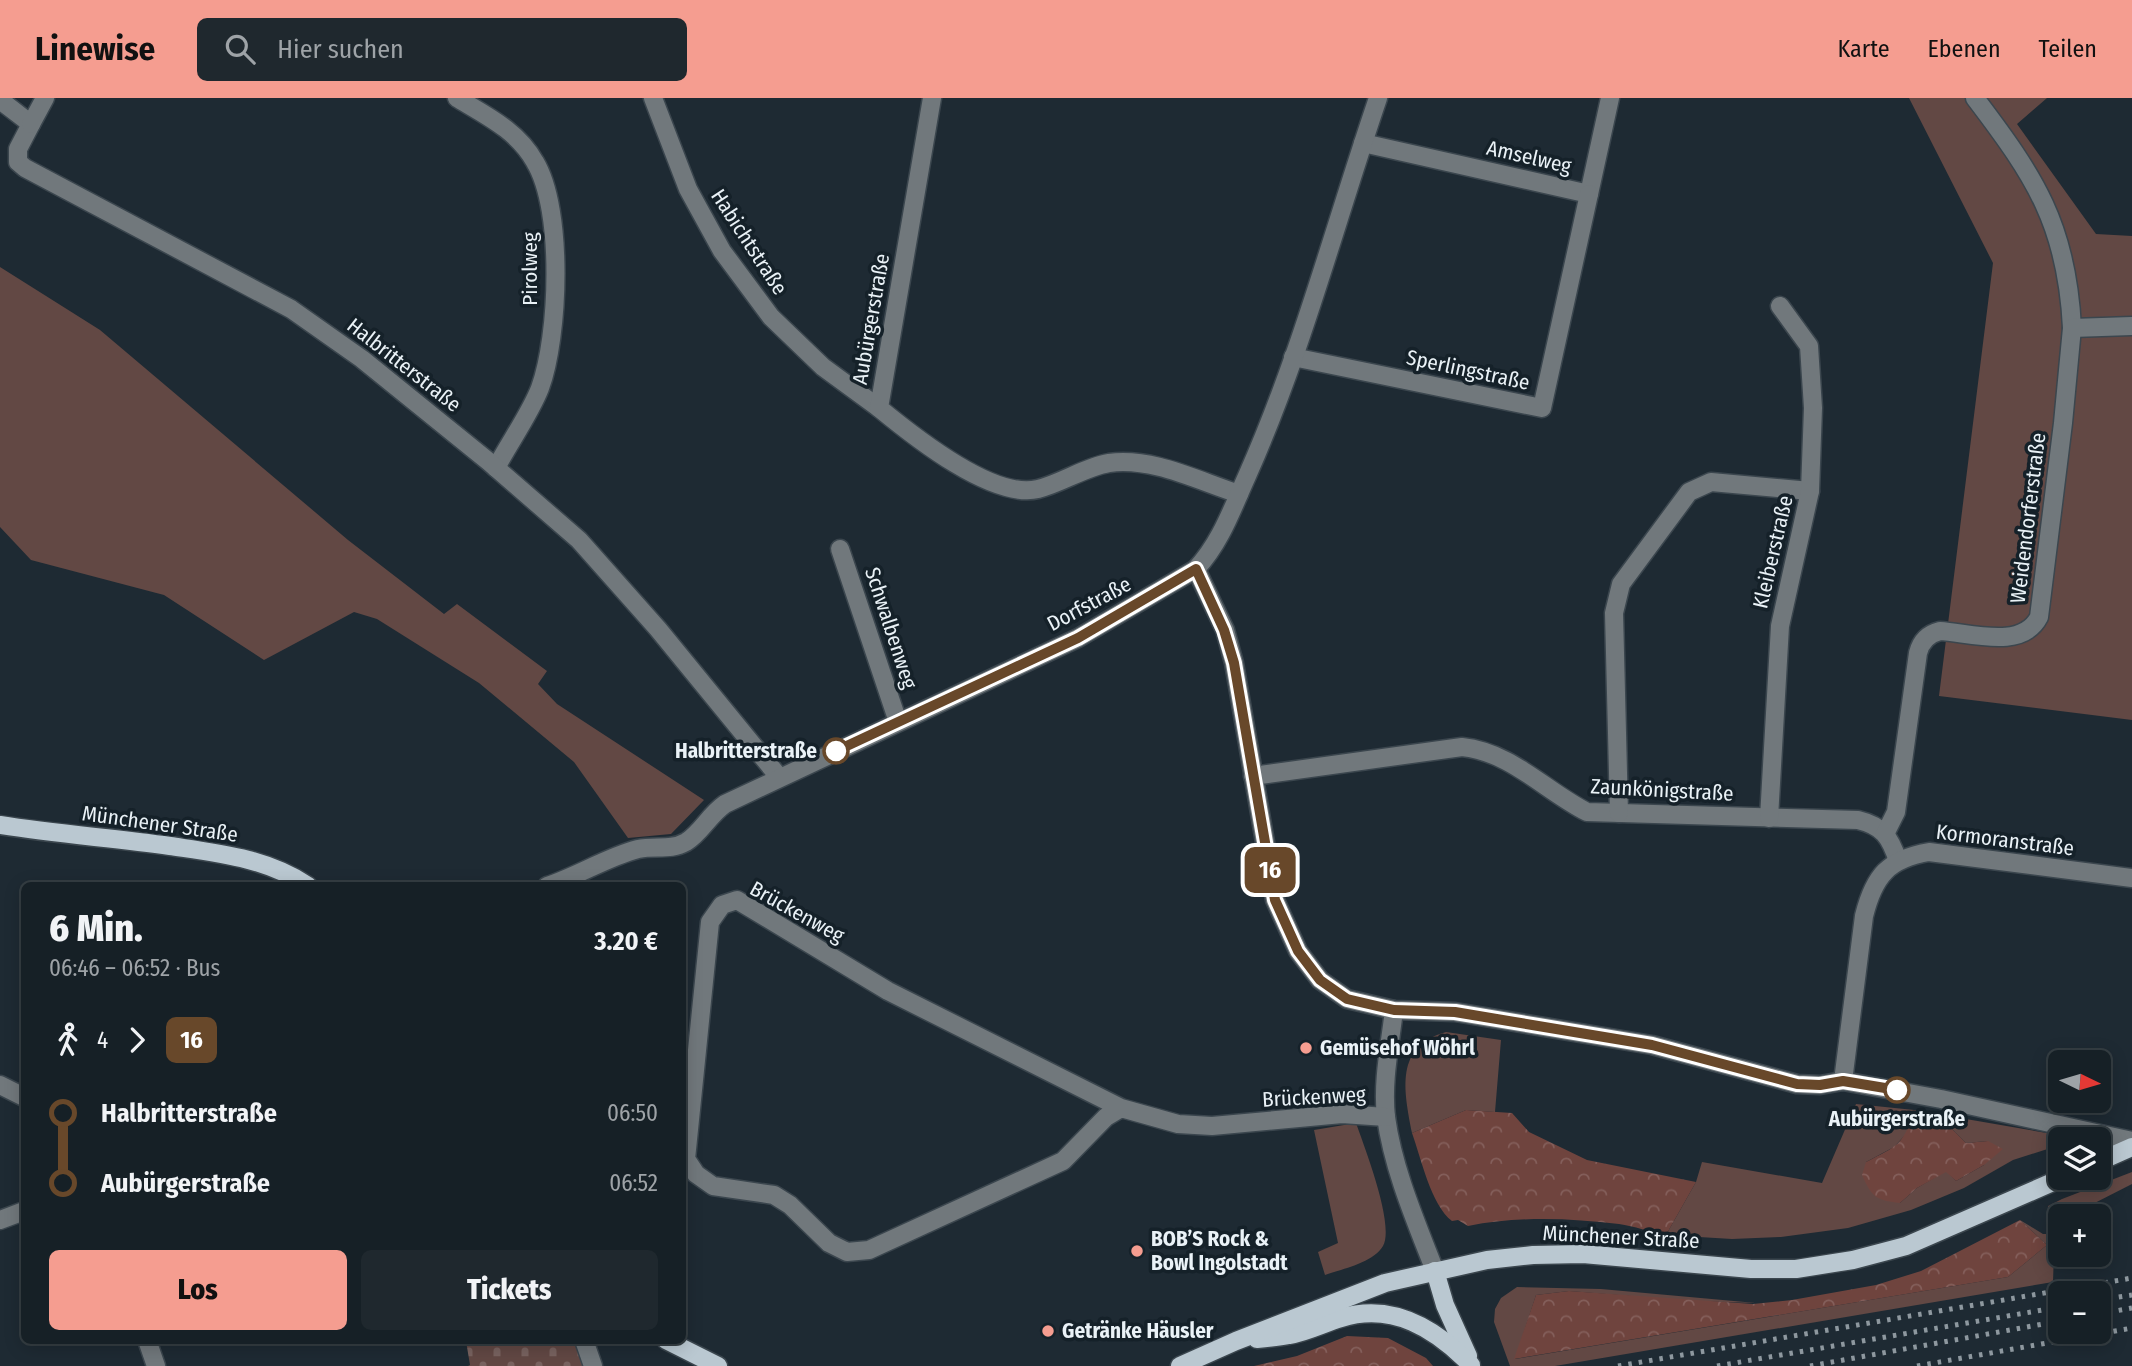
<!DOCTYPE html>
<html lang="de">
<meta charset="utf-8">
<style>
:root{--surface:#162026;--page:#1f282e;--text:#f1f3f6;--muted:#9ea3a7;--line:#353e43;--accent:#f59d90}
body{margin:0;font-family:"Fira Sans Condensed",sans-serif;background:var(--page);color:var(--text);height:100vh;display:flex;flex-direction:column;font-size:26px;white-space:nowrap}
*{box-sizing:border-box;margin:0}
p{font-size:23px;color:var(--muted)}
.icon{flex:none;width:38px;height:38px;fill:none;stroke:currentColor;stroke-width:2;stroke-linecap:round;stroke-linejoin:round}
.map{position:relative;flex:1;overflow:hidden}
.sheet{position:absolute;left:21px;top:784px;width:665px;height:462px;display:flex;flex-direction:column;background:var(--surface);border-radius:10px;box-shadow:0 4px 18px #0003,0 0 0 2px var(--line)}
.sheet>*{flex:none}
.badge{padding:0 14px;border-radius:10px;font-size:24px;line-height:46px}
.needle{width:46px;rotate:95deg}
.buttons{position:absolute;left:2048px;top:952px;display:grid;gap:14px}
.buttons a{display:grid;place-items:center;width:63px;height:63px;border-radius:10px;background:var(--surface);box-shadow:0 4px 18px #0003,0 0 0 2px var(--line);font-size:35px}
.map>.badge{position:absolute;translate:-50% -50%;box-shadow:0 0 0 4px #fff}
.legs{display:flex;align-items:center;gap:10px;height:77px;padding:0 28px;font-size:23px}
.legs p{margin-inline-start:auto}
.overview{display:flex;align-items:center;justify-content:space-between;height:119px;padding:0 28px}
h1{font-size:38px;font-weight:800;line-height:52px}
.action{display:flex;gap:14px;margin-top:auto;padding:14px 28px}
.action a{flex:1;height:80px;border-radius:10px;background:var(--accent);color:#111;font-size:28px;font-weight:800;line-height:80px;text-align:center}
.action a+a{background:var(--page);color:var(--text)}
ul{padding:0 28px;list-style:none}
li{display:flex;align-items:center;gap:24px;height:70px;font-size:26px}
li i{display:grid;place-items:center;width:10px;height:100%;margin:0 9px;background:currentColor}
li i::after{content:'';width:18px;height:18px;margin:-9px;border:5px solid;border-radius:50%;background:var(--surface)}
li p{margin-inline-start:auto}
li:first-child i{background:linear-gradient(#0000 50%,currentColor 0)}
li:last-child i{background:linear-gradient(currentColor 50%,#0000 0)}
header{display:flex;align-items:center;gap:42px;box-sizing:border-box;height:98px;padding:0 35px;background:var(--accent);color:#111}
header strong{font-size:33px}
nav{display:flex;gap:38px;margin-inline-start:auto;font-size:24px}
.search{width:490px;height:63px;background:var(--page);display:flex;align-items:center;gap:18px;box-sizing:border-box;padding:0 24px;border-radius:10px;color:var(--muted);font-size:26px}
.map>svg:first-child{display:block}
.grass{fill:#624844;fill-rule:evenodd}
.forest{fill:url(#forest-crowns)}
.cemetery{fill:url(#cemetery-stones)}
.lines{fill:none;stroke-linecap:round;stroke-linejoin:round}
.minor-casing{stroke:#3b464e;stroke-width:21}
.major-casing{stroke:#3b464e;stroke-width:21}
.minor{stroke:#71787c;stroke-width:18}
.major{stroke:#bac8d1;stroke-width:18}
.rail{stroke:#8e989f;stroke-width:5;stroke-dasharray:3.5 7;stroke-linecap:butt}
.line-1-casing{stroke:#fff;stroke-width:16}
.line-1{stroke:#68482a;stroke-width:10}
.stop-1-dot{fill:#fff;stroke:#68482a;stroke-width:3.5}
.poi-dot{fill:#f59d90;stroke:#152129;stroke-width:2.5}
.labels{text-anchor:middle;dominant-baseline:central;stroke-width:7;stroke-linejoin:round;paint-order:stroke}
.street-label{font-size:21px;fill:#eaf2f7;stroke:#152129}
.stop-label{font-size:21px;font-weight:bold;fill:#eaf2f7;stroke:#152129;text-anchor:end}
.poi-label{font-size:21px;font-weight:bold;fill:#eaf2f7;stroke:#152129;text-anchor:start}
</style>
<header>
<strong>Linewise</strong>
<div class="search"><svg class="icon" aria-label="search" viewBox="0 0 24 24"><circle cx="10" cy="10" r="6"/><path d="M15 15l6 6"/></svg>Hier suchen</div>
<nav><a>Karte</a><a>Ebenen</a><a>Teilen</a></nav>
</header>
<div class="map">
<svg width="2132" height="1268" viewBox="0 0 2132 1268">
<defs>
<pattern id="forest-crowns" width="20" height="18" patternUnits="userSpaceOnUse" patternTransform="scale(1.75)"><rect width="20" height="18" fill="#6f443e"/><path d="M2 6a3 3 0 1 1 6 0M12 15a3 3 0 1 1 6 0" fill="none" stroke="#845f5b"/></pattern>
<pattern id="cemetery-stones" width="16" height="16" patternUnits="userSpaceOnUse" patternTransform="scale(1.75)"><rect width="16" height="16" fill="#624844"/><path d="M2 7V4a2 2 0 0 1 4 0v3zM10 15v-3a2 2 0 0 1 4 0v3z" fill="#796360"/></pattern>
</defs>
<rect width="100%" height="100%" fill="#1e2a33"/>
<g class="grass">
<polygon points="1909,0 2047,0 2017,26 2096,136 2132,138 2132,622 1939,598 1993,165"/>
<polygon points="0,169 100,232 348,442 444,516 457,506 547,573 538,586 557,606 704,702 671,736 628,740 574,664 479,585 377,521 354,514 264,562 164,497 31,462 0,429"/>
<path d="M 1446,934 L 1501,942 L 1495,1014 L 1466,1012 L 1412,1035 C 1404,993 1394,948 1446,934 Z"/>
<path d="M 1856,1006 L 1914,1012 L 2070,1039 L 2069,1041 L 2060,1041 L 2060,1047 L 2013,1062 L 1964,1090 L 1911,1112 L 1848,1130 L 1781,1139 L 1732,1141 L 1666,1137 L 1696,1084 L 1702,1064 L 1822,1085 ZM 1914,1012 L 1951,1030 L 1966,1045 L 1988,1043 L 1984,1067 L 1956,1083 L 1946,1073 L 1917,1090 L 1900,1105 L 1866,1064 L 1894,1049 L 1907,1035 Z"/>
<path d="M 1356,1025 C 1364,1048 1395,1127 1383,1148 C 1373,1165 1342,1171 1325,1177 L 1318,1154 L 1338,1145 L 1314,1032 Z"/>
<polygon points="2132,1074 2132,1086 2079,1113 2076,1118 2060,1118 2060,1121 2049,1116 2048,1108 2062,1101"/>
<polygon points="2020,1122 2043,1136 2060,1136 2060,1144 2054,1154 2053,1184 1555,1268 1510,1268 1494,1224 1495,1211 1501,1200 1517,1189 1601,1191 1756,1205 1693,1203 1569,1193 1536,1197 1515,1261 2008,1179 2047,1147"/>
</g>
<g class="forest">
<path d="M 1466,1012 L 1512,1015 L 1529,1034 L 1587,1062 L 1696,1084 L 1666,1137 C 1650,1134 1634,1128 1619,1126 C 1569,1120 1517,1118 1468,1128 L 1458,1122 L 1452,1123 C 1431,1107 1421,1060 1412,1035 Z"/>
<path d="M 1914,1012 L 1951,1030 L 1966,1045 L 1988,1043 L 2003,1051 L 1984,1067 L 1956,1083 L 1946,1074 L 1917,1090 L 1900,1105 C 1875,1102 1872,1099 1862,1077 L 1866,1064 C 1897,1048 1904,1047 1914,1012 Z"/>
<polygon points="2020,1122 2047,1147 2008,1179 1514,1261 1536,1197 1569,1193 1753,1206 1792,1202 1876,1187 1921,1173"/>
<polygon points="1347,1238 1388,1240 1426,1260 1433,1268 1254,1268 1297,1258"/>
</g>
<polygon class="cemetery" points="466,1243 575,1243 585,1268 468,1268 470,1267"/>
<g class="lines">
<defs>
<g id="minor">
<path d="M 457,0 C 487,18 518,33 535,64 C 564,112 559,238 540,290 C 530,316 509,345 496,370"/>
<polyline points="653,0 688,91 722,153 771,219 823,269 879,310"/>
<path d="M 932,0 L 879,310 C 913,338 993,402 1038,391 C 1062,385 1085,369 1109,365 C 1153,359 1198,383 1239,396"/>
<path d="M 1975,0 C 2035,79 2067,127 2072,230"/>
<polyline points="0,2 31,26 18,51 18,64 25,70 291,211 362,261 488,363 579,442 658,531 779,679"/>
<polyline points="31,26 45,0"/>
<polyline points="1363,45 1589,96 1610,0"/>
<polyline points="1293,259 1542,310 1589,96"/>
<polyline points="840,451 898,624"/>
<polyline points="1196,471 1225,532 1234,565 1275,802 1298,853 1320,882 1347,901 1394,912 1455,914 1652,947 1797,986 1820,987 1843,983 1941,1001 2132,1043"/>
<path d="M 1253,678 L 1462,649 C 1511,654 1544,692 1587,714 L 1858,722 C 1883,728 1890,739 1898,763"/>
<polyline points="1619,715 1614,515 1621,486 1689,394 1711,384 1810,393"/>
<polyline points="1769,720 1780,528 1810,393 1813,310 1809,248 1780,208"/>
<path d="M 1885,736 L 1896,714 L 1918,555 C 1921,543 1928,536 1940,533 C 1971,535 2022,552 2039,519 L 2063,325 L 2072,230 L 2132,228"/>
<path d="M 547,788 C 578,778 607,759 638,751 C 655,747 670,753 686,744 C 701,735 709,717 725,706 L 1078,540 L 1196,471 C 1221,444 1232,411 1247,378 C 1301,257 1335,126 1378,0"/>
<path d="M 1394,912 C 1390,947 1382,984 1386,1019 C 1393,1071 1416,1124 1435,1173"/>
<path d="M 1843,983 L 1864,818 C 1874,778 1888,761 1929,754 L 2132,780"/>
<polyline points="0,987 24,999"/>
<polyline points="1121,1010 888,893 737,802 722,807 710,824 686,1061 696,1076 713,1088 774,1097 790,1107 829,1145 847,1154 869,1152 1063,1063 1106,1019 1121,1010 1178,1026 1212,1028 1342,1016 1386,1019"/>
<polyline points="0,1122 24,1113"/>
<polyline points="147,1242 156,1268"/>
<polyline points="584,1242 593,1268"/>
</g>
<g id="major">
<path d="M 0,727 C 56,736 113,740 170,748 C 217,755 267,760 308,788"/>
<polyline points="2098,1064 2132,1049"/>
<polyline points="1435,1173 1445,1207 1468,1258"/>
<path d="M 1257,1241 C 1268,1240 1279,1239 1289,1237 C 1307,1234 1324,1225 1341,1220 C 1393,1204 1436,1231 1471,1267"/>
<polyline points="666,1242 718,1268"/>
<polyline points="1180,1268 1236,1243 1385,1185 1487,1162 1533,1157 1583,1156 1751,1171 1796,1171 1853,1162 1906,1148 2062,1080"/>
</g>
</defs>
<use href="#minor" class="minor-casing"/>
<use href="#major" class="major-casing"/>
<use href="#minor" class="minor"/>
<use href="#major" class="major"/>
<g class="rail">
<polyline points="2098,1202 2132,1197"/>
<polyline points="2098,1216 2132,1210"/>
<polyline points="1618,1268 2132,1180"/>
<polyline points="1717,1268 2060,1209"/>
<polyline points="1810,1268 2060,1223"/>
<polyline points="1917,1268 2132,1230"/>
</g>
</g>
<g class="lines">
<defs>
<polyline id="line-1" points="836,653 1078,540 1196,471 1224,532 1234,565 1275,802 1298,853 1320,882 1347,901 1394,912 1455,914 1652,947 1797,986 1820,987 1843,983 1897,992"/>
</defs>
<use href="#line-1" class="line-1-casing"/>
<use href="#line-1" class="line-1"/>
</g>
<g class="stop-1-dot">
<circle cx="836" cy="653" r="12"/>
<circle cx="1897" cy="992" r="12"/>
</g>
<g class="poi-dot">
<circle cx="1306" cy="950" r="7"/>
<circle cx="1137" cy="1153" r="7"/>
<circle cx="1048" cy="1233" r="7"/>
</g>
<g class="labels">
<g class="street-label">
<text transform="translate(1529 59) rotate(13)">Amselweg</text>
<text transform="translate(749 144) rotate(57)">Habichtstraße</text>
<text transform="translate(530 171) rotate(-90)">Pirolweg</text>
<text transform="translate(871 221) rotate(-80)">Aubürgerstraße</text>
<text transform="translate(404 267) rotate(38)">Halbritterstraße</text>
<text transform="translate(1468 272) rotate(12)">Sperlingstraße</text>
<text transform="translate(2028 420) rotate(-83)">Weidendorferstraße</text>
<text transform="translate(1773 454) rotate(-77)">Kleiberstraße</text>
<text transform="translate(1089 506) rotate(-28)">Dorfstraße</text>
<text transform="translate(891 530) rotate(72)">Schwalbenweg</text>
<text transform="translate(1662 692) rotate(3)">Zaunkönigstraße</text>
<text transform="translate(160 726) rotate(8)">Münchener Straße</text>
<text transform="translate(2005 742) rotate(7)">Kormoranstraße</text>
<text transform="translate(797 814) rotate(29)">Brückenweg</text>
<text transform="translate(1314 999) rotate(-3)">Brückenweg</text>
<text transform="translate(1621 1139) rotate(3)">Münchener Straße</text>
</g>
<g class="stop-label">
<text x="817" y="653">Halbritterstraße</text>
<text x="1897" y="1021" text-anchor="middle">Aubürgerstraße</text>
</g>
<g class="poi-label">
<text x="1320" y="950">Gemüsehof Wöhrl</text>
<text x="1151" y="1141">BOB’S Rock &amp;<tspan x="1151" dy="24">Bowl Ingolstadt</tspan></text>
<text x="1062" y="1233">Getränke Häusler</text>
</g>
</g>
</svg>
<div class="buttons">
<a><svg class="needle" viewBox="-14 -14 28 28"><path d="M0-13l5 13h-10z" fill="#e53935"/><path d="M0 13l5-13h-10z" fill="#9ea3a7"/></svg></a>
<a><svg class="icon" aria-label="layers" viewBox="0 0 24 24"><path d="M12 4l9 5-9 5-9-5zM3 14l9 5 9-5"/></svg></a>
<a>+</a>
<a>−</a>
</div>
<b class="badge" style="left:1270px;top:772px;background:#68482a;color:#fff">16</b>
<section class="sheet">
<div class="overview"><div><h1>6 Min.</h1><p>06:46 – 06:52 · Bus</p></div><b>3.20 €</b></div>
<div class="legs"><svg class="icon" aria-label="walk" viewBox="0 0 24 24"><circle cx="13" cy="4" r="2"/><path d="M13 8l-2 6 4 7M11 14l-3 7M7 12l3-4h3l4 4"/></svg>4<svg class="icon" aria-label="forward" viewBox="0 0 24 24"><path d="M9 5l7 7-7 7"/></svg><b class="badge" style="background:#68482a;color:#fff">16</b></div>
<ul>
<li><i style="color:#68482a"></i><b>Halbritterstraße</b><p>06:50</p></li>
<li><i style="color:#68482a"></i><b>Aubürgerstraße</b><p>06:52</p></li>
</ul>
<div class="action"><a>Los</a><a>Tickets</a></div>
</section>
</div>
